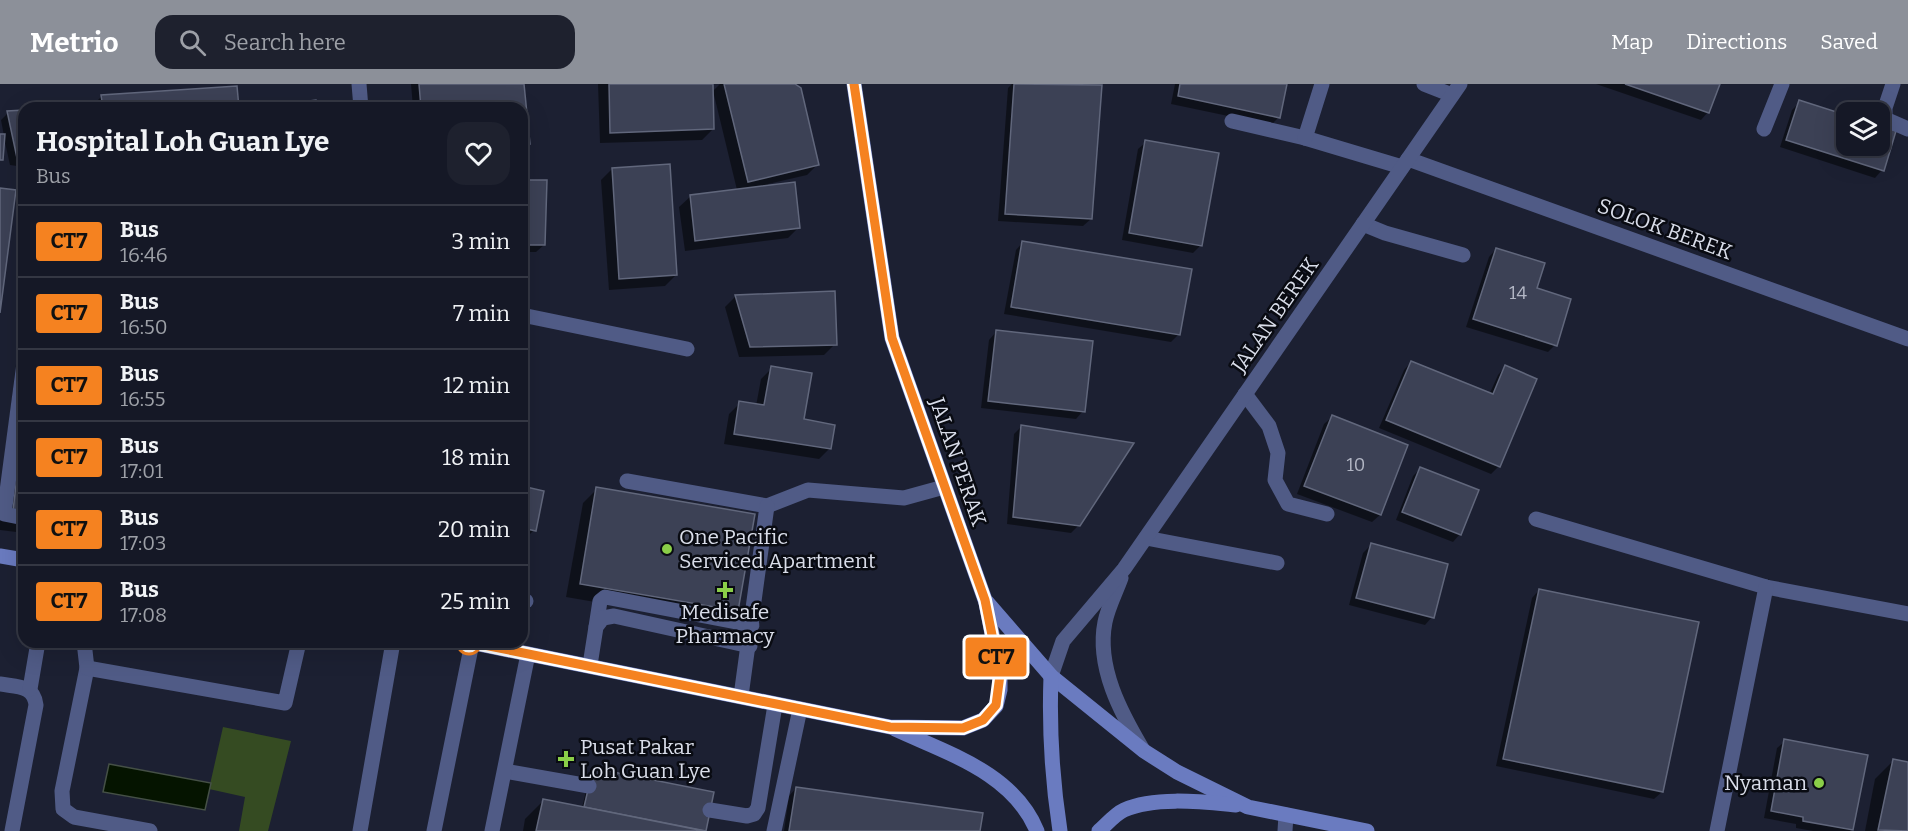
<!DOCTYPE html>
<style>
:root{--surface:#151826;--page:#1e212e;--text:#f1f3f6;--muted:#9da0a7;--line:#343743;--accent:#8c9099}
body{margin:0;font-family:Bitter,serif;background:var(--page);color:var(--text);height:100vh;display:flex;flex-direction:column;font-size:22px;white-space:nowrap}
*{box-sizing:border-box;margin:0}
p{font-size:20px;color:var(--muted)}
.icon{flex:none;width:33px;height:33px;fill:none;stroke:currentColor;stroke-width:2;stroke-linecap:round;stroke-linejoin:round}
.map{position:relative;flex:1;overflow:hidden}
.sheet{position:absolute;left:18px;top:18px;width:510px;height:546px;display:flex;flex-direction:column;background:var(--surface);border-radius:18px;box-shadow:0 6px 24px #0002,0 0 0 2px var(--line)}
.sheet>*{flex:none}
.badge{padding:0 12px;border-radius:4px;font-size:21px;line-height:39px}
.controls{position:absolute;left:1836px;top:18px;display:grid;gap:12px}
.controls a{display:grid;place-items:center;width:54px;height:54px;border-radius:12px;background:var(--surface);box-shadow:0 6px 24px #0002,0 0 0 2px var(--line);font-size:30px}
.map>.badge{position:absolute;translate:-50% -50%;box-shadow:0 0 0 3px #fff}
.round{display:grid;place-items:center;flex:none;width:63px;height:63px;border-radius:18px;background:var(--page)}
.head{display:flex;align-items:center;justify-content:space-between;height:102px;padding:0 18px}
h1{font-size:28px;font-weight:700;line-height:45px}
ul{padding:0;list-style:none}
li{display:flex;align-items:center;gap:18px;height:72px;padding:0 18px;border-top:2px solid var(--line)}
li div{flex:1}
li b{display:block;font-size:22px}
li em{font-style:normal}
li .badge{min-width:66px;font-weight:700;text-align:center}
header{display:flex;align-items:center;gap:36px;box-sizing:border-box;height:84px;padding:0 30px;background:var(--accent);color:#fff}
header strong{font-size:28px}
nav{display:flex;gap:33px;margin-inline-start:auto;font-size:21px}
.search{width:420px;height:54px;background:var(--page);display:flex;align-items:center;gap:15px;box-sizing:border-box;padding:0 21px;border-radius:18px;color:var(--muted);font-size:22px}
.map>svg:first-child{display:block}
.green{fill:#354b22}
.water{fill:#051400;stroke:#455046;stroke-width:1.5}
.shadow{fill:#0007}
.building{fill:#3c4155;stroke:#61677c;stroke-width:1.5}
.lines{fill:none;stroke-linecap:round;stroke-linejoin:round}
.lane{stroke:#505b86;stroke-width:15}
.street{stroke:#505b86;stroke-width:15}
.secondary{stroke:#6a7bc0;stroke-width:15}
.line-casing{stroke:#fff;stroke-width:14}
.line{stroke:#f58220;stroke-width:9}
.poi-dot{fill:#8ace48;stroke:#090b12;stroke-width:2}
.stop-dot{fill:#fff;stroke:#f58220;stroke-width:3}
.labels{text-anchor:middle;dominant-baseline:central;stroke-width:5;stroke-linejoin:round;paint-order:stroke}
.number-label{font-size:18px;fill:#b2b6c4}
.street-label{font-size:21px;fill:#d9dde9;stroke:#090b12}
.poi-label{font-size:21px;fill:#d9dde9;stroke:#090b12;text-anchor:start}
</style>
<header>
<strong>Metrio</strong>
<div class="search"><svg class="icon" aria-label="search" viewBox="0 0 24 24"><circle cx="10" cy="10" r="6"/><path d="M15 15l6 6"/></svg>Search here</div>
<nav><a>Map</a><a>Directions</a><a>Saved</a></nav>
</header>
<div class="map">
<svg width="1908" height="747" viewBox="0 0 1908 747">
<rect width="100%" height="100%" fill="#1c2032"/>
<polygon class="green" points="223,643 291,657 268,747 239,747 245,713 209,705"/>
<polygon class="water" points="109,680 211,699 205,726 103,708"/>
<g class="shadow">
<polygon points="411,0 523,0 528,59 522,65 522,24 413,24"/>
<polygon points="598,0 712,0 712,8 720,0 792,0 818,80 807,91 768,100 799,143 788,154 685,167 679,123 691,112 737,106 714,11 713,45 702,56 600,59"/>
<polygon points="1012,0 1100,2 1091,135 1083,142 998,137 1008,4"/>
<polygon points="1175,0 1286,0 1279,33 1271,41 1171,20"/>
<polygon points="1596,0 1718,0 1708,28 1701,36"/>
<polygon points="102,12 238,24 95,24 94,20"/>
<polygon points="1800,18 1846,33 1846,62 1880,62 1880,44 1895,48 1882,86 1875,94 1780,63 1792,26"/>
<polygon points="24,27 24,83 10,81 4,54 0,77 0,51 4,52 1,36 8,29"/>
<polygon points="1146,58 1201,161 1193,169 1122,156 1138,65"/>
<polygon points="612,85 676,191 665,202 609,206 601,96"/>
<polygon points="522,97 544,161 536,168 522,168"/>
<polygon points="1023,158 1179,250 1171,258 1004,230 1016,166"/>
<polygon points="1496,165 1535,205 1555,261 1548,268 1466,243 1489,173"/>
<polygon points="736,212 835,260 824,271 739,273 725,223"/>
<polygon points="24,215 24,449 0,446 0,411"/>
<polygon points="996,248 1083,327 1076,335 981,324 989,256"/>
<polygon points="1411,278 1489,311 1498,291 1505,283 1535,295 1498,383 1491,390 1379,344 1404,286"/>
<polygon points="772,284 802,336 830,364 819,375 724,360 729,330 740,319 756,322 761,295"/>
<polygon points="1332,333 1407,361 1380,431 1372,438 1297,410 1324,340"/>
<polygon points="1021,343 1079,441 1071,449 1007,440 1014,350"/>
<polygon points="1420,385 1460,450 1453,458 1396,436 1413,392"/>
<polygon points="522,403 534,446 523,457 522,457"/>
<polygon points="597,405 737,526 723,540 566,513 583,419"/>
<polygon points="1371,461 1432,533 1425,541 1349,521 1363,469"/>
<polygon points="1539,506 1662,708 1654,715 1496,682 1532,514"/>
<polygon points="1785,657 1851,746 1850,747 1813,747 1796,744 1796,740 1764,734 1777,664"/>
<polygon points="1893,677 1908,680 1908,747 1865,747 1875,695"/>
<polygon points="593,685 704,746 523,747 525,735 543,717 582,724 590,689"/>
<polygon points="796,704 979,747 784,747 789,712"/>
</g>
<g class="building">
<polygon points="419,0 524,0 530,60 522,61 522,24 421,24"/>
<polygon points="609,0 713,0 714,45 610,49"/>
<polygon points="724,0 795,0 801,4 819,81 748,98"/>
<polygon points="1014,0 1102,1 1092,135 1005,130"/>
<polygon points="1180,0 1287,0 1280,34 1178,12"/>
<polygon points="1625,0 1720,0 1709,29"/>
<polygon points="237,2 239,24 103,24 101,11"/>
<polygon points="316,16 318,24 263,24 263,23"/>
<polygon points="1799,16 1846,31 1846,62 1880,62 1880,42 1896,47 1884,87 1786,56"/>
<polygon points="87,18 87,24 37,24"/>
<polygon points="24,26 24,75 17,74 7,27"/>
<polygon points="0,50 5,50 3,76 0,76"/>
<polygon points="1145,56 1219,69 1202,162 1129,149"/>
<polygon points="670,80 677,191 619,195 612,84"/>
<polygon points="522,96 547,96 545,161 522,161"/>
<polygon points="795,98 800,144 695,157 690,111"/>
<polygon points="0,104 16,106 0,229"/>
<polygon points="1022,157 1192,185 1180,251 1011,223"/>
<polygon points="1496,164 1545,179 1537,204 1571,215 1557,262 1473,235"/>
<polygon points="835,207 837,261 750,263 735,211"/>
<polygon points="996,246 1093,257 1085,328 988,317"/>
<polygon points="1411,277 1493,310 1505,281 1537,295 1500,383 1386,336"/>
<polygon points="771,282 812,289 804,335 835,341 831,365 734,350 739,317 764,321"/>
<polygon points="24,331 24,429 13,427"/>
<polygon points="1332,331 1408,361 1381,431 1304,402"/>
<polygon points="1021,341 1134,359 1080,442 1013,433"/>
<polygon points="1420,383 1479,406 1461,451 1402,428"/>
<polygon points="522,402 544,407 536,447 522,444"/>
<polygon points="596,403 755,430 738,527 580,500"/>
<polygon points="1371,459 1448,480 1434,534 1356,514"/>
<polygon points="1539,505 1699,538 1663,708 1503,675"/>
<polygon points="1784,655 1868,671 1853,746 1803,737 1803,733 1771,727"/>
<polygon points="1893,675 1908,678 1908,747 1878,746"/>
<polygon points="593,684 714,708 706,747 584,723"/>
<polygon points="796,703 983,729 980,747 789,747"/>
<polygon points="543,715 584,723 704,747 536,747"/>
</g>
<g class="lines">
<g class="lane">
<polyline points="1424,0 1452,11"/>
<polyline points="1893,0 1885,24 1885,35 1908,45"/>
<polyline points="1232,37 1305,54 1402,83"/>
<polyline points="1764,45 1782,0"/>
<polyline points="1305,54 1322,0"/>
<polyline points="1363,140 1385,149 1463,171"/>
<polyline points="24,279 4,430 24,434"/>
<polyline points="1245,310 1269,342 1278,369 1275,396 1288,420 1327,430"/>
<polyline points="627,397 767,422 808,406 904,414 944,403"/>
<polyline points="1146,454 1277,479"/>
<polyline points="522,517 526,517"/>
<polyline points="596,543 600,517 605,513 752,541"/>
<polyline points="84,558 87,584 62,707 63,725 74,733 150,747"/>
<polyline points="590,581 596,543 603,534 614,532 750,562"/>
<polyline points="87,584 285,619 299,558"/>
<path d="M 0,600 C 17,603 34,601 36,621 L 12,747"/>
<polyline points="30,605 38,558"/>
<polyline points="741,612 767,422"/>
<polyline points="505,687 589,702"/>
<polyline points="710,726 747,732 754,730 758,724 775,621"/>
<polyline points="360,747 393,558"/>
<polyline points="434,747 472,559"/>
<polyline points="492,747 528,570"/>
<polyline points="774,747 800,625"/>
<polyline points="1285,747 1286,731"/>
</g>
<g class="street">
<polyline points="359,0 361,24"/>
<polyline points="1408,75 1908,255"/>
<polyline points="522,231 687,265"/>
<polyline points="1536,435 1766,503 1908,530"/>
<path d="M 1121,494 C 1116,508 1108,523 1105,538 C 1096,583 1121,629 1143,666"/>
<polyline points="1051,592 1063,557 1124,485 1460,0"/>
<polyline points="1717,747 1766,503"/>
</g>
<g class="secondary">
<polyline points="854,0 892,254 985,516 1051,592 1144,667 1177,688 1248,723 1367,747"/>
<polyline points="0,472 24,476"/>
<polyline points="469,558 890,643 963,644 983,636 996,622 1000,606 1000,591 986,519"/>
<path d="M 1051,592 C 1049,645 1052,695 1060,747"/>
<path d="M 895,645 C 949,670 1013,689 1037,747"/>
<path d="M 1099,747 C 1106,741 1115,730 1124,726 C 1155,712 1204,718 1236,721"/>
</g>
</g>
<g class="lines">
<defs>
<polyline id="line" points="469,558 890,643 963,644 983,636 996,621 1000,591 985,516 892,254 854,0"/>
</defs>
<use href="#line" class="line-casing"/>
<use href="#line" class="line"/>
</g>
<g class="poi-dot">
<circle cx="667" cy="465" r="6"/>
<path d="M722 497h6v6h6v6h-6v6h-6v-6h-6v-6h6z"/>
<path d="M563 666h6v6h6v6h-6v6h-6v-6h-6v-6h6z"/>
<circle cx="1819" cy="699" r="6"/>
</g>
<circle class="stop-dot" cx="469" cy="558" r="12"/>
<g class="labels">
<g class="number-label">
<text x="1518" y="209">14</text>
<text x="1356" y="381">10</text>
</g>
<g class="street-label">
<text transform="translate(1665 145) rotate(20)">SOLOK BEREK</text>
<text transform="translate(1275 231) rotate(-55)">JALAN BEREK</text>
<text transform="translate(958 378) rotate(71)">JALAN PERAK</text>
</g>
<g class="poi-label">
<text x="679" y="453">One Pacific<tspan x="679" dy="24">Serviced Apartment</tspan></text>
<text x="725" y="528" text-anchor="middle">Medisafe<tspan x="725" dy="24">Pharmacy</tspan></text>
<text x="580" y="663">Pusat Pakar<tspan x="580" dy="24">Loh Guan Lye</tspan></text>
<text x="1807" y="699" text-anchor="end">Nyaman</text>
</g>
</g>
</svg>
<div class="controls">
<a><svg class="icon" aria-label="layers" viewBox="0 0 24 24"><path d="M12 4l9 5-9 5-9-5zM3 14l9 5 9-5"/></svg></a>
</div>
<b class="badge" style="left:996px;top:573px;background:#f58220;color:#111">CT7</b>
<section class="sheet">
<div class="head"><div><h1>Hospital Loh Guan Lye</h1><p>Bus</p></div><a class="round"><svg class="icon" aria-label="heart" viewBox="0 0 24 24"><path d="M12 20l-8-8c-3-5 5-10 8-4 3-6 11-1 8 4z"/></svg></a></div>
<ul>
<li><span class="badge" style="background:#f58220;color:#111">CT7</span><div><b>Bus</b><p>16:46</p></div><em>3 min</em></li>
<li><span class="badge" style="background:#f58220;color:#111">CT7</span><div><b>Bus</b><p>16:50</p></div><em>7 min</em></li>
<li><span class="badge" style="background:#f58220;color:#111">CT7</span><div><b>Bus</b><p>16:55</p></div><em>12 min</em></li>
<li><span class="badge" style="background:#f58220;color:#111">CT7</span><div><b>Bus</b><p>17:01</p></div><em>18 min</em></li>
<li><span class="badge" style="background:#f58220;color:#111">CT7</span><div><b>Bus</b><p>17:03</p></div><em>20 min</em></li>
<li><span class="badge" style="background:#f58220;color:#111">CT7</span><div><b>Bus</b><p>17:08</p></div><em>25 min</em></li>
</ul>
</section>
</div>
